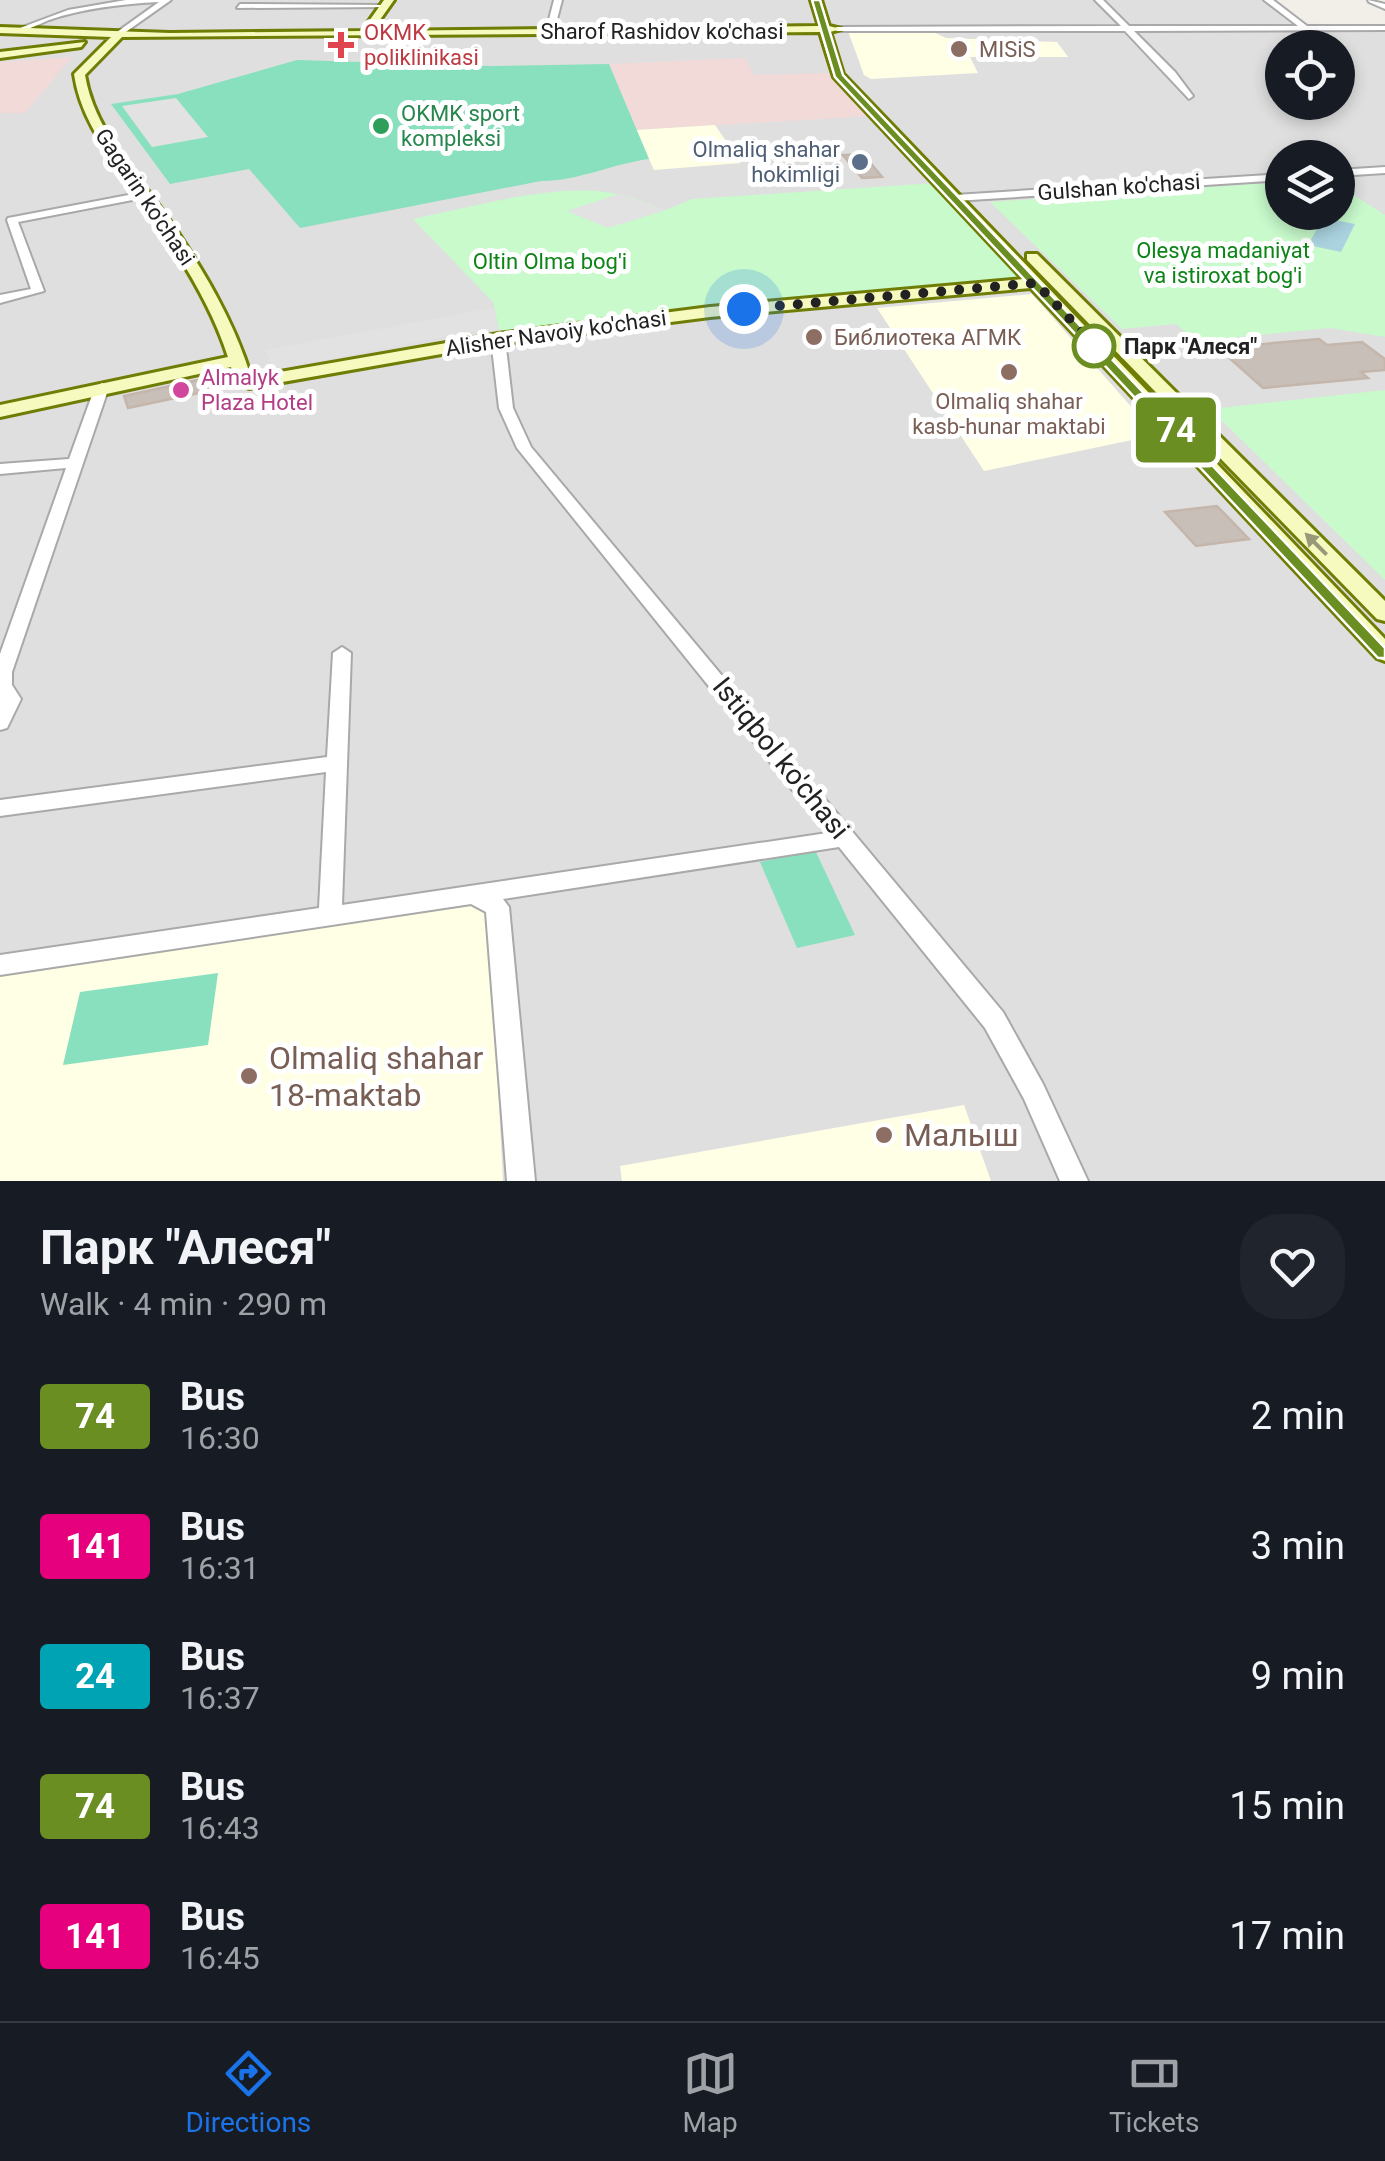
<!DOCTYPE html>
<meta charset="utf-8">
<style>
:root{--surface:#171b24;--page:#20242c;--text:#f1f3f6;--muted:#9ea1a6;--line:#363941;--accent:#1a73e8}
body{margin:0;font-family:Roboto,sans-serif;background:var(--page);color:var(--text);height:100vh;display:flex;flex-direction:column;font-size:38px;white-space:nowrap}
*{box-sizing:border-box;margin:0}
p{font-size:32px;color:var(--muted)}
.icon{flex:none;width:55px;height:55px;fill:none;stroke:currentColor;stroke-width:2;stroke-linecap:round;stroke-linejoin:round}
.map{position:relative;height:1181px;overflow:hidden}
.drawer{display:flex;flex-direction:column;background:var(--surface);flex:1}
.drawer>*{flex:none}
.badge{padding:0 20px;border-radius:8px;font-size:35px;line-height:65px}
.buttons{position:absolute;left:1265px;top:30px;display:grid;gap:20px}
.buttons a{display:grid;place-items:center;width:90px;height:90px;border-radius:50%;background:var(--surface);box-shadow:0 5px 15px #0003;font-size:50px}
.you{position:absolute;width:50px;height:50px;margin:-25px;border:8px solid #fff;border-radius:50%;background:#1a73e8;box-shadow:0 0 0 15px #1a73e833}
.map>.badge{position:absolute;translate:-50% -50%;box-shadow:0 0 0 5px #fff}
.round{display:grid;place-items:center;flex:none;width:105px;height:105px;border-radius:40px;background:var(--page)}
.overview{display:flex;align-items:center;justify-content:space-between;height:170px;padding:0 40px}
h1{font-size:48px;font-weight:700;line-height:75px}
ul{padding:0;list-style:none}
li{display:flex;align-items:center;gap:30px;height:130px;padding:0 40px}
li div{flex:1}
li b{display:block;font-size:38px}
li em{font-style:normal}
li .badge{min-width:110px;font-weight:700;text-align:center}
.tab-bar{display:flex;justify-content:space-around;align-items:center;height:140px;border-top:2px solid var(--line);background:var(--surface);font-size:28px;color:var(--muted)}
.tab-bar a{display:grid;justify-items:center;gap:5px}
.tab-bar .on{color:var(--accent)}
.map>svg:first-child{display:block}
.residential{fill:#e0dfdf;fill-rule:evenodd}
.commercial{fill:#f2dad9}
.education{fill:#ffffe5}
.park{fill:#c8facc}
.pitch{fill:#88e0be}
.parking{fill:#e2e2e2}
.water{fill:#aad3df}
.building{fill:#c7bfb8;stroke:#c4b6ab;stroke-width:2.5}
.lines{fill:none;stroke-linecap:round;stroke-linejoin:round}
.street-casing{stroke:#a9a9a9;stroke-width:4}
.secondary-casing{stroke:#707d05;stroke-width:6}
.street{fill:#fff;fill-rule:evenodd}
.secondary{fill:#f7fabf;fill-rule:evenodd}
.oneway{fill:#979978}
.line{fill:#6b8e23;stroke:#fff;stroke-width:2.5}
.walk{stroke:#222;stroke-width:10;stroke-dasharray:0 18}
.health-dot{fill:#e0444e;stroke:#fff;stroke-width:4}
.education-dot{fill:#8d6e63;stroke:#fff;stroke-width:4}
.leisure-dot{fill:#2e9e5b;stroke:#fff;stroke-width:4}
.service-dot{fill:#5c6f8a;stroke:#fff;stroke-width:4}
.stop-dot{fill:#fff;stroke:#6b8e23;stroke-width:5}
.hotel-dot{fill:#d1479c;stroke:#fff;stroke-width:4}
.labels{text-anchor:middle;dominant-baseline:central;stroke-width:10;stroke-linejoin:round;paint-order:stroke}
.far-street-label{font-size:22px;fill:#222;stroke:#fff}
.far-health-label{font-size:22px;fill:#be3a42;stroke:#fff;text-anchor:start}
.far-education-label{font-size:22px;fill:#785e54;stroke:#fff;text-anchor:start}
.far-leisure-label{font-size:22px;fill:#27864d;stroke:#fff;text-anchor:start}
.far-service-label{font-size:22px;fill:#4e5e75;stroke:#fff;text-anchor:end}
.far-park-label{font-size:22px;fill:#0c8416;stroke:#fff}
.far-stop-label{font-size:22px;font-weight:bold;fill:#222;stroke:#fff;text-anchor:start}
.far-hotel-label{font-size:22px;fill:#b23c85;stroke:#fff;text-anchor:start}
.street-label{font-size:28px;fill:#222;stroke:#fff}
.near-education-label{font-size:32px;fill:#785e54;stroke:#fff;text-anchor:start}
</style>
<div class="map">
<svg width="1385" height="1181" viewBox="0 0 1385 1181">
<rect width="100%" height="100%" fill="#f2efe9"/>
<path class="residential" d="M 0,0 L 1268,0 L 1305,27 L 1385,28 L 1385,1181 L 0,1181 ZM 1282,48 L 1338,48 L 1338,102 L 1282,102 ZM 1282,158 L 1338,158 L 1338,212 L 1282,212 Z"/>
<g class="commercial">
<polygon points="72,57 25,113 0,113 0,62"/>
<polygon points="745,58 754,75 828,73 871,116 636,130 609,64"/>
</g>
<g class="education">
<polygon points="848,31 931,31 946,38 1057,42 1068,57 970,57 978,73 871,79 864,75"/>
<polygon points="715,125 741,163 654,170 636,130"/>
<polygon points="1032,294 1156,435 984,471 877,308"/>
<polygon points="471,906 489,916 503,1181 0,1181 0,972"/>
<polygon points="964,1105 991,1181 622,1181 620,1166"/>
</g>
<g class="park">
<polygon points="1282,182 1282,212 1338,212 1338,185 1385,215 1385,337 1330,328 1196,341 1176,324 1122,329 990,202"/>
<path d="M 936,183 L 1028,280 L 500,334 L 493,302 L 413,219 C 472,207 564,180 621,195 C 636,198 651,205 666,210 L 692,199 Z"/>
<polygon points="1385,390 1385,580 1210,409"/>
</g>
<g class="pitch">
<path d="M 297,60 L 490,66 L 609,64 L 649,159 C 611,164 579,181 541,181 L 300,228 L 249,169 L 170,184 L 111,104 L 178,94 Z"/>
<polygon points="815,850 855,935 797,948 760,862"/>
<polygon points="218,973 208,1045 63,1065 80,992"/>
</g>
<g class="parking">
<polygon points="176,98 208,137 152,147 122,106"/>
<polygon points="619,194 666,210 608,228 567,211"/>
<polygon points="493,308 500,334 479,338 475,331 273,370 265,350"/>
</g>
<polygon class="water" points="1323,218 1355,224 1341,252 1308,245"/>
<g class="building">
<polygon points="863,154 882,177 862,178 843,155"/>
<polygon points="1319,339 1327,345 1362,342 1385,359 1385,370 1361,372 1368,378 1263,388 1218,348"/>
<polygon points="221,375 227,387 128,408 124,396"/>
<polygon points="1217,506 1249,539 1196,546 1165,512"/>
</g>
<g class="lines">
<defs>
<g id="street">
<path d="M 126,0 L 171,0 L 120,36 L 117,32 L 159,2 C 122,4 84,8 49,20 C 37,25 23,33 12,31 L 68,10 Z"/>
<polygon points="554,0 562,0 554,31 550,33 546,31"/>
<polygon points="1095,0 1103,0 1129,26 1298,26 1264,0 1273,0 1307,26 1385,26 1385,30 1134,31 1175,72 1193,96 1189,99 1125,31 837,31 833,29 837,27 1121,26"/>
<polygon points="1368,0 1385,4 1385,9 1369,2"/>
<polygon points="240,4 384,5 388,7 237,8"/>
<polygon points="1385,167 1385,173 1338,176 1338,170"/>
<polygon points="1282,174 1282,180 955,201 950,198 955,195"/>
<polygon points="144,192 148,193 148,197 18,222 44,291 0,303 0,295 31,289 7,220 8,218"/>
<polygon points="498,335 505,339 513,408 531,447 1003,1012 1043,1084 1088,1181 1060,1181 1024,1099 985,1028 839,847 503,899 509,907 535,1181 507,1181 486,912 471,904 0,975 0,955 319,908 326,772 0,816 0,800 327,757 333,653 342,647 351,653 342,905 827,833 517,448 499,408 491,339"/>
<polygon points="102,383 109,387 12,672 12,685 21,699 7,728 0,730 0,654 66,468 0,474 0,464 69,459 95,387"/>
</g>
<g id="secondary">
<path d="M 384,0 L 394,0 L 372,31 L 819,26 L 811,0 L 821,0 L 829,26 L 841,29 L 830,32 L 843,74 L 1385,639 L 1385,661 L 1377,658 L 1031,288 L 710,317 L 498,344 L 249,388 L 237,384 L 231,367 L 0,417 L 0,405 L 228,357 C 209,298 173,246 138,196 C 111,156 81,122 74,74 L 111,37 L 0,33 L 0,27 L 170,33 L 362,31 ZM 820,32 L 834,77 L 1023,279 L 710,307 L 498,334 L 251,377 C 233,318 201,266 165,214 C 134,170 94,129 85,75 L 122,37 Z"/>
<polygon points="85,42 81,47 0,58 0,52"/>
<polygon points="1027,254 1037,254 1385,601 1385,621 1377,619 1027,260"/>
</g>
</defs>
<use href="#street" class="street-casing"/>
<use href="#secondary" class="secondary-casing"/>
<use href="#street" class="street"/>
<use href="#secondary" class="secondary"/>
</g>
<defs><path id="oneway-solid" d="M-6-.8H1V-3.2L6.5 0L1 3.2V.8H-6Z" transform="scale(2.5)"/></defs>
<use class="oneway" href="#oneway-solid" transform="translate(1316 544) rotate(-135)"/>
<polygon class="line" points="812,0 820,0 843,75 1385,648 1385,658 1378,658 835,77"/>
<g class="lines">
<polyline class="walk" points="744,309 1036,283 1099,350 1094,346"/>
</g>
<path class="health-dot" d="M336 30h10v10h10v10h-10v10h-10v-10h-10v-10h10z"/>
<g class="education-dot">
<circle cx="959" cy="49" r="10"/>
<circle cx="814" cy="337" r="10"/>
<circle cx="1009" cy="372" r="10"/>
<circle cx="249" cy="1076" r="10"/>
<circle cx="884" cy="1135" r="10"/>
</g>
<circle class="leisure-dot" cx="381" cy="126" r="10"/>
<circle class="service-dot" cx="860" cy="162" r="10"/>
<circle class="stop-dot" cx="1094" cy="346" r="20"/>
<circle class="hotel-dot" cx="181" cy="390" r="10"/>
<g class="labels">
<g class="far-street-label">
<text x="662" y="31">Sharof Rashidov ko'chasi</text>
<text transform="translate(1119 187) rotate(-4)">Gulshan ko'chasi</text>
<text transform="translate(145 197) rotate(56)">Gagarin ko'chasi</text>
<text transform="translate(556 333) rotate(-8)">Alisher Navoiy ko'chasi</text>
</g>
<g class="far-health-label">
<text x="364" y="32">OKMK<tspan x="364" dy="25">poliklinikasi</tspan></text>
</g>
<g class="far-education-label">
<text x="979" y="49">MISiS</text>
<text x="834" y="337">Библиотека АГМК</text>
<text x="1009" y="401" text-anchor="middle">Olmaliq shahar<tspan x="1009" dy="25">kasb-hunar maktabi</tspan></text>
</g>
<g class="far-leisure-label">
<text x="401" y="113">OKMK sport<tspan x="401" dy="25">kompleksi</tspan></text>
</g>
<g class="far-service-label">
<text x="840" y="149">Olmaliq shahar<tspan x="840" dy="25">hokimligi</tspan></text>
</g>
<g class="far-park-label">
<text x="1223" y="250">Olesya madaniyat<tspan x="1223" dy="25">va istiroxat bog'i</tspan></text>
<text x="550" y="261">Oltin Olma bog'i</text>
</g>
<g class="far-stop-label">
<text x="1124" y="346">Парк "Алеся"</text>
</g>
<g class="far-hotel-label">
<text x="201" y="377">Almalyk<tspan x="201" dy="25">Plaza Hotel</tspan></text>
</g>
<g class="street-label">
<text transform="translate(781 758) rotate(51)">Istiqbol ko'chasi</text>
</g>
<g class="near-education-label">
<text x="269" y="1058">Olmaliq shahar<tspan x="269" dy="37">18-maktab</tspan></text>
<text x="904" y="1135">Малыш</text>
</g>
</g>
</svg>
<div class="buttons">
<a><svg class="icon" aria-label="locate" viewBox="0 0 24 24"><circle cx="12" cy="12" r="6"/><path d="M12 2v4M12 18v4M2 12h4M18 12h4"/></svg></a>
<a><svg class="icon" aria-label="layers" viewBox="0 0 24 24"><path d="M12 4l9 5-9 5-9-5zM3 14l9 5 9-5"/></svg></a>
</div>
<div class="you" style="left:744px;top:309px"></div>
<b class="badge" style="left:1176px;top:430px;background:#6b8e23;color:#fff">74</b>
</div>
<section class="drawer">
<div class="overview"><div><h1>Парк &quot;Алеся&quot;</h1><p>Walk · 4 min · 290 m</p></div><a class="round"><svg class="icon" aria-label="heart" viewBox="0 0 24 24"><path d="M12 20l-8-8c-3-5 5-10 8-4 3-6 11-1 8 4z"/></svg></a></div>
<ul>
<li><span class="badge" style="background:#6b8e23;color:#fff">74</span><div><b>Bus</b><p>16:30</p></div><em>2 min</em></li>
<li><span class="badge" style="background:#e6007e;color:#fff">141</span><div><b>Bus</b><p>16:31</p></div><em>3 min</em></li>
<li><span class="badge" style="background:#00a3b4;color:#fff">24</span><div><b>Bus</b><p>16:37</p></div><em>9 min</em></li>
<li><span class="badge" style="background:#6b8e23;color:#fff">74</span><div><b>Bus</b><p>16:43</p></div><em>15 min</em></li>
<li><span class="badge" style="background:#e6007e;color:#fff">141</span><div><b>Bus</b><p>16:45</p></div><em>17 min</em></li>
</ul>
</section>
<nav class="tab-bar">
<a class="on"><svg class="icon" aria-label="directions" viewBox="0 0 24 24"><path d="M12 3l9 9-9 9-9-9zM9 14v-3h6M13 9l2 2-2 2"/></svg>Directions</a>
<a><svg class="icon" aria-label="map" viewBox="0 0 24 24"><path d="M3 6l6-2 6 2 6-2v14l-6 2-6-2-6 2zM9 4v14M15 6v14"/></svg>Map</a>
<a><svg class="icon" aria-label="tickets" viewBox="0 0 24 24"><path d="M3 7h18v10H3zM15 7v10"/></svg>Tickets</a>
</nav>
